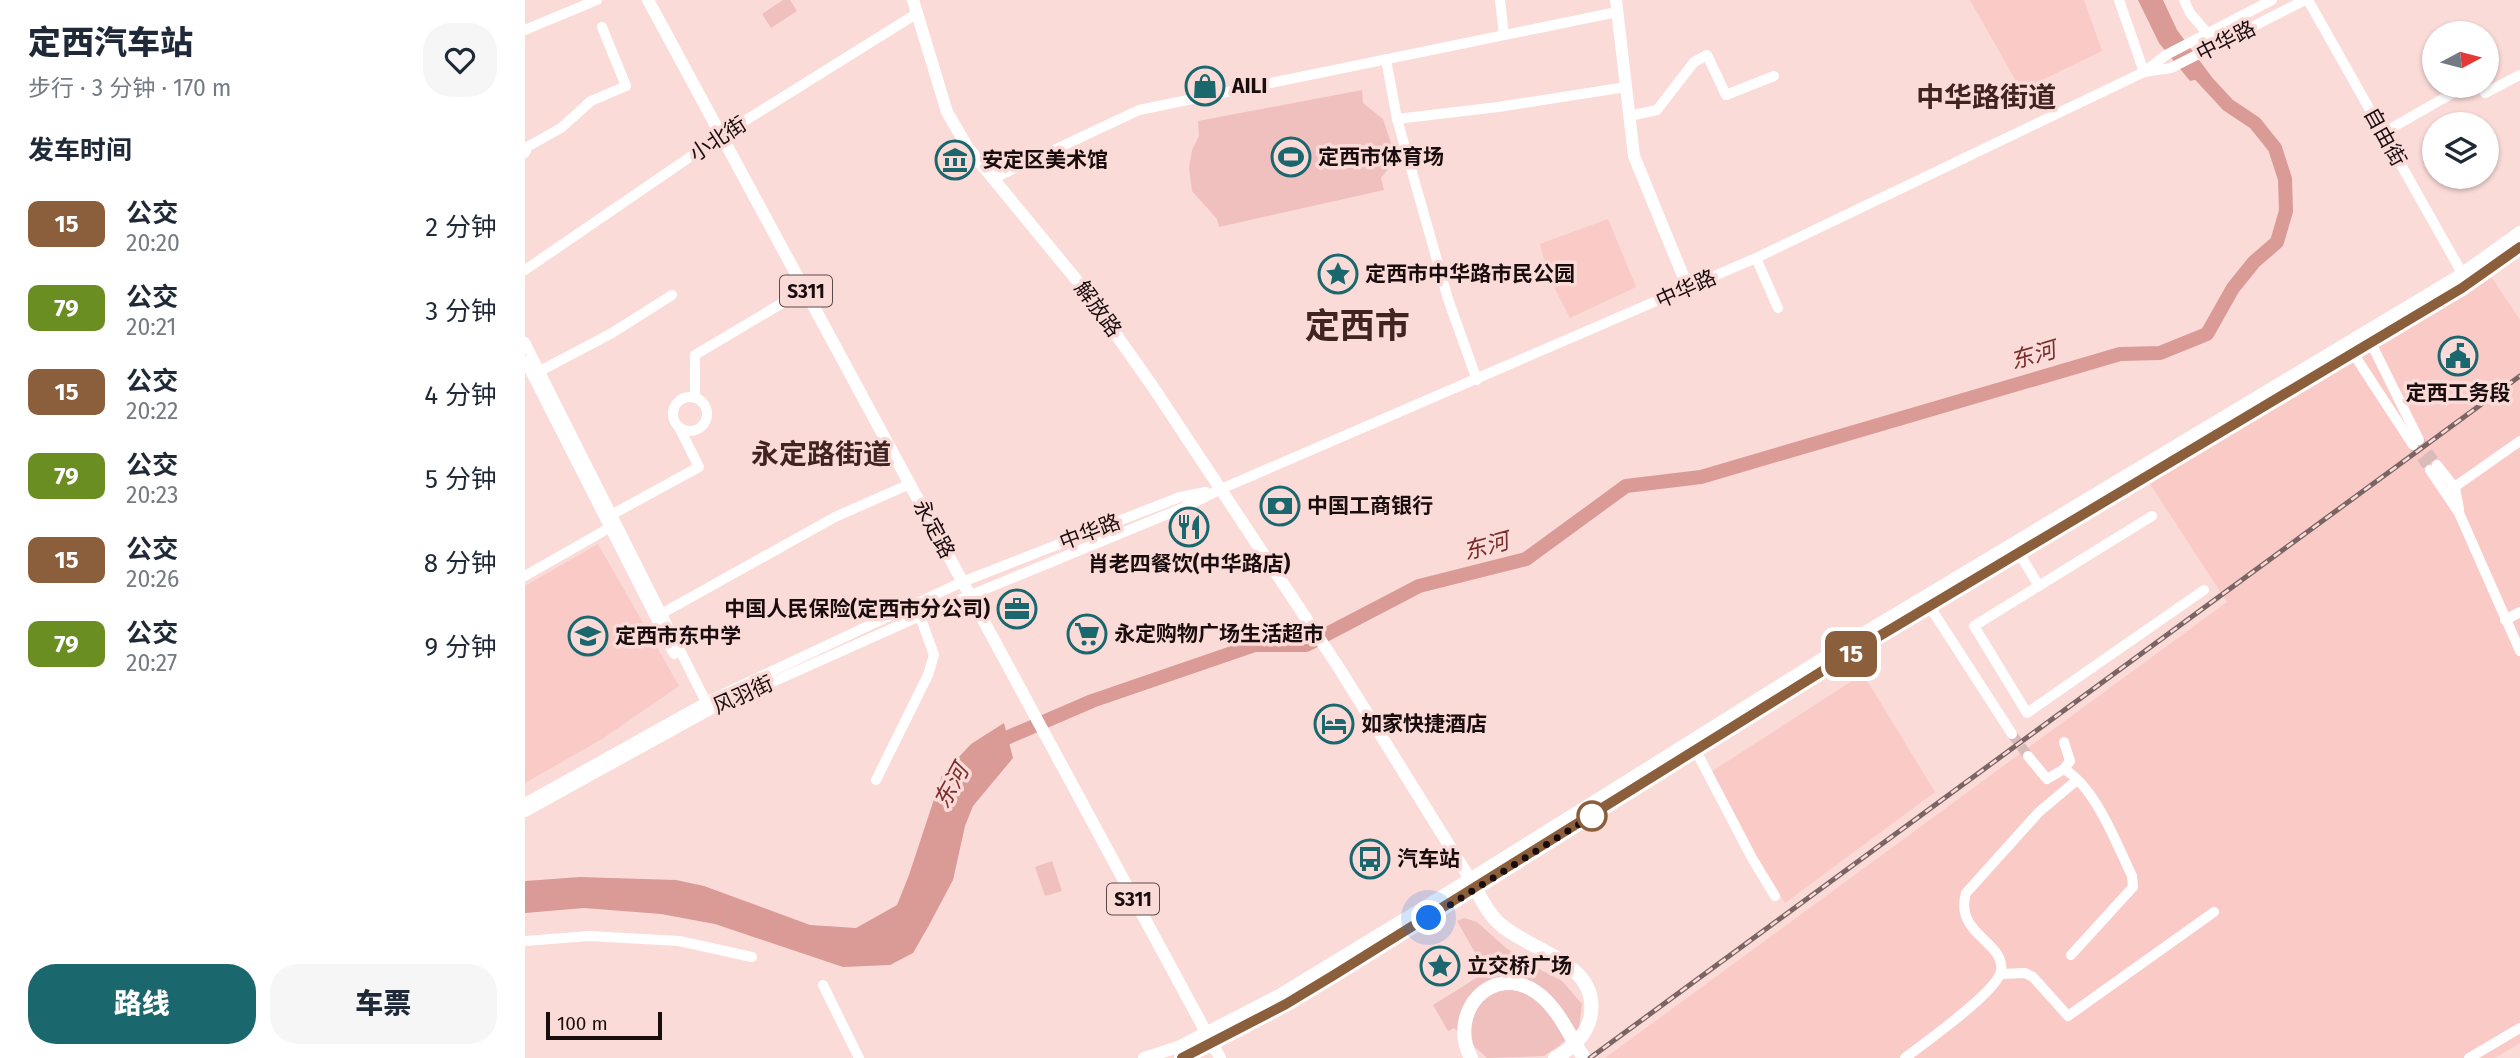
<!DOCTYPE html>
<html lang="zh">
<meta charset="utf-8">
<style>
:root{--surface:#fff;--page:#f6f6f7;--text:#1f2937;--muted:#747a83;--accent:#1a676e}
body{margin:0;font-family:"Fira Sans","Noto Sans SC",sans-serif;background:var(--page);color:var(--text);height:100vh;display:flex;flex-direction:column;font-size:26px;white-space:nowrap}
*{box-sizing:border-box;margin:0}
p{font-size:23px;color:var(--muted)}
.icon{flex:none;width:38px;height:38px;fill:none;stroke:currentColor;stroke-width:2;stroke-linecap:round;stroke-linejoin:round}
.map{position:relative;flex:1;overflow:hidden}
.panel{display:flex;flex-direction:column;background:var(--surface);width:525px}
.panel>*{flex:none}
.badge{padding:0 14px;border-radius:10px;font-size:24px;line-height:46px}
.needle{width:46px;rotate:83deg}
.buttons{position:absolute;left:1897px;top:21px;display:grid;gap:14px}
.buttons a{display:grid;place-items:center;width:77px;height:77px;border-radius:50%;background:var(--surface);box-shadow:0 2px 5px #0004;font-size:35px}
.scale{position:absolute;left:21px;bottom:18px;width:116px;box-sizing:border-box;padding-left:7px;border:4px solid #1a0d0d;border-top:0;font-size:19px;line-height:24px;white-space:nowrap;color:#1a0d0d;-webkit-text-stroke:5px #fadbd8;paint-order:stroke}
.you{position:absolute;width:35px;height:35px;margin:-18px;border:5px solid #fff;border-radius:50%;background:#1a73e8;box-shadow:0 0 0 10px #1a73e833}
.map>.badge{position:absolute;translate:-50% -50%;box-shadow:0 0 0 4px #fff}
h2{padding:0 28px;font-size:26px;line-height:63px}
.round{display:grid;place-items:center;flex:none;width:74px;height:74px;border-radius:28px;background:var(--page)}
.overview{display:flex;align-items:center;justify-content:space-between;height:119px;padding:0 28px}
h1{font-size:33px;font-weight:800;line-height:52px}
.action{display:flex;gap:14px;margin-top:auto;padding:14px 28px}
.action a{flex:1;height:80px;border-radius:28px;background:var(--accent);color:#fff;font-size:28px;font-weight:800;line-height:80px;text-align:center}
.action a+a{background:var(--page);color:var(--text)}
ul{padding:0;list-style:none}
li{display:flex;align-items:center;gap:21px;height:84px;padding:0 28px}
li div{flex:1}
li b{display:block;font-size:26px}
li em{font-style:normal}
li .badge{min-width:77px;font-weight:700;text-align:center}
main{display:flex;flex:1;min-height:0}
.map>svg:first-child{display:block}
.built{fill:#f9cac6}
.green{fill:#efc0bd}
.water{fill:#da9a95}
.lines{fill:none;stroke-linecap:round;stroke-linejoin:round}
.river{stroke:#da9a95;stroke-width:14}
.minor-tunnel{stroke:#d8bcba;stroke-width:10;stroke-dasharray:10 5;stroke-linecap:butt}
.minor{stroke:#fff;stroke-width:10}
.major{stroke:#fff;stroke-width:12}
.highway{stroke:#fff;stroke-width:14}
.rail-casing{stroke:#7a6564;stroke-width:5}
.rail{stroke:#fadbd8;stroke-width:2.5;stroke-dasharray:8;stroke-linecap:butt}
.line-casing{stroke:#fff;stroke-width:16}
.line{stroke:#8b5e3c;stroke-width:10}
.walk{stroke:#1a0d0d;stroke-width:7;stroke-dasharray:0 12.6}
.stop-dot{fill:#fff;stroke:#8b5e3c;stroke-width:3.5}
.labels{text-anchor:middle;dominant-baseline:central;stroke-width:7;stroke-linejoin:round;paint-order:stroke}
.shield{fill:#fadbd8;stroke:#5d4b4a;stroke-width:2}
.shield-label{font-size:19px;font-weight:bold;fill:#1a0d0d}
.street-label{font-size:21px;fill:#1a0d0d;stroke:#fadbd8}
.poi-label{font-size:21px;font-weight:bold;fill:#1a0d0d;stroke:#fadbd8;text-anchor:start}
.water-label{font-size:23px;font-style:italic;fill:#792d2c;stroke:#fadbd8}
.district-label{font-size:28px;font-weight:bold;fill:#402422;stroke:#fadbd8}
.town-label{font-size:35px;font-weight:bold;fill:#402422;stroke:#fadbd8}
</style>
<main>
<section class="panel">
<div class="overview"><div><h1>定西汽车站</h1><p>步行 · 3 分钟 · 170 m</p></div><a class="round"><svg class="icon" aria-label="heart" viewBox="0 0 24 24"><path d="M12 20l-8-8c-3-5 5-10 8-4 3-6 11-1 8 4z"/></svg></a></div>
<h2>发车时间</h2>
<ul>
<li><span class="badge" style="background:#8b5e3c;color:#fff">15</span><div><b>公交</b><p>20:20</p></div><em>2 分钟</em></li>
<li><span class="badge" style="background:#6b8e23;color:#fff">79</span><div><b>公交</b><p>20:21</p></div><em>3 分钟</em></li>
<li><span class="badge" style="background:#8b5e3c;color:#fff">15</span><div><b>公交</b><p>20:22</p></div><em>4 分钟</em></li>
<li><span class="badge" style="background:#6b8e23;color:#fff">79</span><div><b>公交</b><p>20:23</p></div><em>5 分钟</em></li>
<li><span class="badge" style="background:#8b5e3c;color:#fff">15</span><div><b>公交</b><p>20:26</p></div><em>8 分钟</em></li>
<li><span class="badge" style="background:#6b8e23;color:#fff">79</span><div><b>公交</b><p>20:27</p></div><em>9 分钟</em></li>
</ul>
<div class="action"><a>路线</a><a>车票</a></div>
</section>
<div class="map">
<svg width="1995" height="1058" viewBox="0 0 1995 1058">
<rect width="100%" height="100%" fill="#fadbd8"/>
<g class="built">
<polygon points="1445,0 1559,0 1577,51 1496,90"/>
<polygon points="1083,219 1111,287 1045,318 1023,275 1015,244"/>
<polygon points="1967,278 1995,320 1995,1043 1970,1058 1080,1058 1702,602 1616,470"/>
<polygon points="73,544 154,686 77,739 0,783 0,586"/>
<polygon points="1338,674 1410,792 1260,903 1228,853 1186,772"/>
</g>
<g class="green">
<polygon points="258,0 265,0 272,11 246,28 237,14"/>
<polygon points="837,90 838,103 858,119 866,143 867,164 856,178 859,190 694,227 692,219 667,191 664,168 667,150 674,136 673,121"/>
<polygon points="527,861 537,891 520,896 510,867"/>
<polygon points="939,918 952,922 981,948 1003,963 1037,981 1057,1004 1054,1028 1034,1046 1019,1056 962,1058 929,1028 923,1031 908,1005 961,972 932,921"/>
</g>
<g class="water">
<polygon points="1613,0 1638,0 1652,30 1686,76 1665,81 1634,43"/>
<polygon points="479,723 488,758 448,806 440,826 428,880 403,927 388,953 365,965 318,967 190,924 136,914 59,908 0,913 0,881 55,877 151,880 179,886 285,925 331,928 372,905 384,875 417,775 446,744"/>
</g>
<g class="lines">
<polyline class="river" points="473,750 479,739 567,701 730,645 781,645 894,586 1001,559 1101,486 1176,477 1595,354 1635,353 1682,334 1708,288 1729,262 1752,242 1761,211 1760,179 1750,148 1730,123 1703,105 1666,65"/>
<g class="minor-tunnel">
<polyline points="1894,440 1912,465"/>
<polyline points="1888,445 1905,470"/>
<polyline points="1487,734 1503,756"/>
</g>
<g class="minor">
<polyline points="975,0 979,35"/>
<polyline points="1594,0 1619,72"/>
<polyline points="1659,0 1665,13 1684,35"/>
<polyline points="1783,0 1937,273"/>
<polyline points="0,30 72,0"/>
<polyline points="861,59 872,119 923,299 952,380"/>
<polyline points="1619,72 1646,68 1780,0"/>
<polyline points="1957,86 1960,93 1995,75"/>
<polyline points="1104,116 1132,110 1169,62 1182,55 1201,95 1249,76"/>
<polyline points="872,119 973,107 1101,87"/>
<polyline points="1858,133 1940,86"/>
<polyline points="0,153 2,147 36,128 66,101 101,86 77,27"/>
<polyline points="469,178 614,110 1092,12"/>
<polyline points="1231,258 1253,308"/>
<polyline points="0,270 197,135 391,14"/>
<polyline points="1843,337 1894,440"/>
<polyline points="0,342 183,706"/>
<polyline points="1826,350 1888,445"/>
<polyline points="0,361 149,654"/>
<polyline points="15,371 87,333 147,295"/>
<circle cx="165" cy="414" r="17"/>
<polyline points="170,397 170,355 281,289"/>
<polyline points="1912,465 1930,488 1934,509"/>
<polyline points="1905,470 1934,513 1995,651"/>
<polyline points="1921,493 1995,441"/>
<polyline points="86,515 174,467 154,427"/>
<polyline points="1627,516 1449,626 1502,713 1679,590"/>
<polyline points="1494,553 1514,586"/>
<polyline points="0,576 84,528"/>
<polyline points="1405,607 1487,734"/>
<polyline points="136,614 310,517 385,484"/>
<polyline points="1980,620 1995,612"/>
<polyline points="1171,751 1227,858 1250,896"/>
<polyline points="1503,756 1522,779 1539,769 1545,761 1539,742"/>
<path d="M 1539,769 C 1571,788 1591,843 1607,876 L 1608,887 L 1546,955"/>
<polyline points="351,780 403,675 409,655 395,616"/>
<polyline points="0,803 181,702 437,582 655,497 681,492"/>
<polyline points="0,812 185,710 395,616 660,507 696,489 1231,258 1619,72 1641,55 1747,0"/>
<polyline points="0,941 64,936 154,941 227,957"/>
<polyline points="1476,974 1500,973 1508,977 1543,1016 1689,912"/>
<polyline points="298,985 334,1058"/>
<path d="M 1380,1058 C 1399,1043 1472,992 1476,971 C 1481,942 1429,935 1441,893 L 1514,812 L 1552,780"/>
<polyline points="1944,1058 1995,1028"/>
</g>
<g class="major">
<polyline points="123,0 695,1058"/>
<polyline points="388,0 422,112 443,148 559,289 628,387 814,668 945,879"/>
<polyline points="1091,0 1109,156 1163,288"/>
<polyline points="619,1058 653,1047 756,994 945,879 1325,641 1932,277 1995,232"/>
<polyline points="656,1058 761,1004 951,889 1331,651 1938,288 1995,247"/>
</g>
<g class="highway">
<path d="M 945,879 C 954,894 962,913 975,924 C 1006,952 1078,963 1065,1019 C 1060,1037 1046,1049 1030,1058"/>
<path d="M 946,1058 C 922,1012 967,962 1011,992 C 1033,1007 1045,1037 1059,1058"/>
</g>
<defs>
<polyline id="rail" points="1065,1058 1995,376"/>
</defs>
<use href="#rail" class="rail-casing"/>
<use href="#rail" class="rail"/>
</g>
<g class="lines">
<defs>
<polyline id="line" points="657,1058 761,1004 809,975 1331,650 1937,288 1995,247"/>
</defs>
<use href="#line" class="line-casing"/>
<use href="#line" class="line"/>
<polyline class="walk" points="904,918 1067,816"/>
</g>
<defs>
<symbol id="shop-ring" viewBox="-11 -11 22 22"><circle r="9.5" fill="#fadbd8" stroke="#1a676e" stroke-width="1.5"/><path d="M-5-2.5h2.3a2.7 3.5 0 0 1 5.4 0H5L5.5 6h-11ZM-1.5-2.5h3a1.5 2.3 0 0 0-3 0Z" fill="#1a676e"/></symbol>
<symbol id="stadium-ring" viewBox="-11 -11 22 22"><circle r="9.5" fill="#fadbd8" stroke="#1a676e" stroke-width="1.5"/><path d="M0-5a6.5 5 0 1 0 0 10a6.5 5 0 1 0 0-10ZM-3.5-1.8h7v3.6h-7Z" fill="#1a676e"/></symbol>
<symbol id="museum-ring" viewBox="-11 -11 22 22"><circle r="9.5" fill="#fadbd8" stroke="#1a676e" stroke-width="1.5"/><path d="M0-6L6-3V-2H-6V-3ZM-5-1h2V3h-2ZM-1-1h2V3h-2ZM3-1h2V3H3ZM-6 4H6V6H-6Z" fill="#1a676e"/></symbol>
<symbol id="sight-ring" viewBox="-11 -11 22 22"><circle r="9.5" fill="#fadbd8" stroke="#1a676e" stroke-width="1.5"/><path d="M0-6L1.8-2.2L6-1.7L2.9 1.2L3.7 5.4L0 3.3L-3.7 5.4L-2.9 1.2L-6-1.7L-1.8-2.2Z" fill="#1a676e"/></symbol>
<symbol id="civic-ring" viewBox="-11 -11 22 22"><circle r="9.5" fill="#fadbd8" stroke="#1a676e" stroke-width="1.5"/><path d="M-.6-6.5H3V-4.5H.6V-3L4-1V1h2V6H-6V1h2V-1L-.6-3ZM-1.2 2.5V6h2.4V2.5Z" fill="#1a676e"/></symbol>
<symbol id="bank-ring" viewBox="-11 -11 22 22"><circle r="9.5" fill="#fadbd8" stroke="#1a676e" stroke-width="1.5"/><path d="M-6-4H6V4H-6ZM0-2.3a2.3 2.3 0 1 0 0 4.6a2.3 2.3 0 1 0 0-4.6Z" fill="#1a676e"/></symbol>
<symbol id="restaurant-ring" viewBox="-11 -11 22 22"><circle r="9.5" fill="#fadbd8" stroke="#1a676e" stroke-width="1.5"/><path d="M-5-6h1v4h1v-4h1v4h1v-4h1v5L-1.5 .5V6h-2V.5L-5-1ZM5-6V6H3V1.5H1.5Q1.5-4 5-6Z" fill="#1a676e"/></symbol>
<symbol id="office-ring" viewBox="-11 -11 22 22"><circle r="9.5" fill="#fadbd8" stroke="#1a676e" stroke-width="1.5"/><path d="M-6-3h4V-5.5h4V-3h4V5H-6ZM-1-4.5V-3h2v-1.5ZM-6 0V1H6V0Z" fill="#1a676e"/></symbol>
<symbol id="supermarket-ring" viewBox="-11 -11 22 22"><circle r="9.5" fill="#fadbd8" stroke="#1a676e" stroke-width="1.5"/><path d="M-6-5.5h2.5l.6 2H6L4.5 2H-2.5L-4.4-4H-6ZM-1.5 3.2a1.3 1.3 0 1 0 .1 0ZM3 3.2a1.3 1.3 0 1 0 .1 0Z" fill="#1a676e"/></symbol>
<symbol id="school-ring" viewBox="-11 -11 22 22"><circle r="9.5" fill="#fadbd8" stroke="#1a676e" stroke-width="1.5"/><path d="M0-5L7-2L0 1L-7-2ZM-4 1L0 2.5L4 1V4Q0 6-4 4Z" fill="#1a676e"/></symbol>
<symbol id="hotel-ring" viewBox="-11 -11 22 22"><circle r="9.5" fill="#fadbd8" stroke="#1a676e" stroke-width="1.5"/><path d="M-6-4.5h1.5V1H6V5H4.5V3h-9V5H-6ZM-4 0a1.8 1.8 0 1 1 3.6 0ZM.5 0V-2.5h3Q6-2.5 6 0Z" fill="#1a676e"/></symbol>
<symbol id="bus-ring" viewBox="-11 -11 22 22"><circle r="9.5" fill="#fadbd8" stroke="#1a676e" stroke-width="1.5"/><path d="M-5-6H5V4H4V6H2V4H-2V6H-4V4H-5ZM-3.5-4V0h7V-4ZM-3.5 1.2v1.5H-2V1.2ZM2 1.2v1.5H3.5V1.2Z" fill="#1a676e"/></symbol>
</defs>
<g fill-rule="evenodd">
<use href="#shop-ring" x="658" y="64" width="44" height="44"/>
<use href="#stadium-ring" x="744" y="135" width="44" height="44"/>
<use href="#museum-ring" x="408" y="138" width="44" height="44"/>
<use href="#sight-ring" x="791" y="252" width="44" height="44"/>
<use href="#civic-ring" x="1911" y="334" width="44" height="44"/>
<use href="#bank-ring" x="733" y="484" width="44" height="44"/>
<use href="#restaurant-ring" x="642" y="505" width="44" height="44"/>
<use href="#office-ring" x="470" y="587" width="44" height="44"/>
<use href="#supermarket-ring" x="540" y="612" width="44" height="44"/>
<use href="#school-ring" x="41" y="614" width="44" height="44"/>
<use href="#hotel-ring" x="787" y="702" width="44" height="44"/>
<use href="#bus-ring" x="823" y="837" width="44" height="44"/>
<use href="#sight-ring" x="893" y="944" width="44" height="44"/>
</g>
<circle class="stop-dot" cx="1067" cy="816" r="14"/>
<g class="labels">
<g class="shield">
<rect x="255" y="275.5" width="52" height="31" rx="5"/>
<rect x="582" y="883.5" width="52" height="31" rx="5"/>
</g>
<g class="shield-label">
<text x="281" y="291">S311</text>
<text x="608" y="899">S311</text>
</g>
<g class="street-label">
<text transform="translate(1701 41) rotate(-27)">中华路</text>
<text transform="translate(1860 137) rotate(61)">自由街</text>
<text transform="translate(193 139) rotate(-33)">小北街</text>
<text transform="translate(1161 289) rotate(-24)">中华路</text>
<text transform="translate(573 309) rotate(54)">解放路</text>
<text transform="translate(409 529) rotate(62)">永定路</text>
<text transform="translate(565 532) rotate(-21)">中华路</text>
<text transform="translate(218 695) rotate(-24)">风羽街</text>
</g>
<g class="poi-label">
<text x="707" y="86">AILI</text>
<text x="793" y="157">定西市体育场</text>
<text x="457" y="160">安定区美术馆</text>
<text x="840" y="274">定西市中华路市民公园</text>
<text x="1933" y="393" text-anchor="middle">定西工务段</text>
<text x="782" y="506">中国工商银行</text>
<text x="664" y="564" text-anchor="middle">肖老四餐饮(中华路店)</text>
<text x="465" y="609" text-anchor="end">中国人民保险(定西市分公司)</text>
<text x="589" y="634">永定购物广场生活超市</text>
<text x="90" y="636">定西市东中学</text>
<text x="836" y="724">如家快捷酒店</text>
<text x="872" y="859">汽车站</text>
<text x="942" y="966">立交桥广场</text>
</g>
<g class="water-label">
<text transform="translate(1508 355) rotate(-16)">东河</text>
<text transform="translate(961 546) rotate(-15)">东河</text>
<text transform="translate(426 786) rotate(-61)">东河</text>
</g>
<g class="district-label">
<text x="1461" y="97">中华路街道</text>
<text x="296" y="454">永定路街道</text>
</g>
<g class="town-label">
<text x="832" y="326">定西市</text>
</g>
</g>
</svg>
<div class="buttons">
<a><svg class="needle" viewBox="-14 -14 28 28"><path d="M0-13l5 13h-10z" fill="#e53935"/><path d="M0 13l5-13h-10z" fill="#747a83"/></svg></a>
<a><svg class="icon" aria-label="layers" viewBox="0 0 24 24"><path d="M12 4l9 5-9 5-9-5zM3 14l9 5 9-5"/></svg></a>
</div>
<div class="scale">100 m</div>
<div class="you" style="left:904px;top:918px"></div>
<b class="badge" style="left:1326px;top:654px;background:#8b5e3c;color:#fff">15</b>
</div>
</main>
